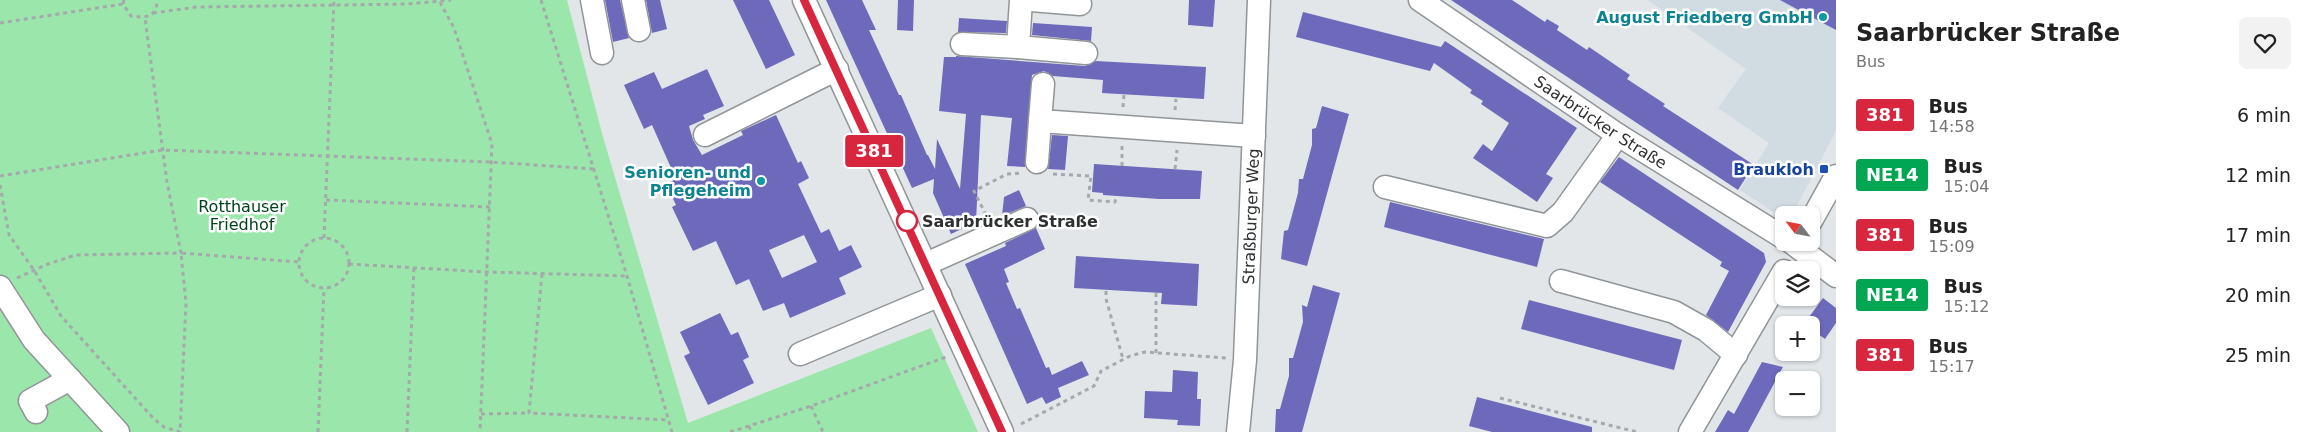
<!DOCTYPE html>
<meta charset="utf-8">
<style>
:root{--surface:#fff;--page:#f2f2f2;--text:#222;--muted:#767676}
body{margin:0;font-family:"DejaVu Sans",sans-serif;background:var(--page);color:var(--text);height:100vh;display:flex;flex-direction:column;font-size:19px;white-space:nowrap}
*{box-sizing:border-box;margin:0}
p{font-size:16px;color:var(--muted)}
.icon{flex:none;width:28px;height:28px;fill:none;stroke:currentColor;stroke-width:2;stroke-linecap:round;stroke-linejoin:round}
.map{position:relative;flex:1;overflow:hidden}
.side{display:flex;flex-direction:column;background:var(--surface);width:475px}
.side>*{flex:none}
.badge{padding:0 10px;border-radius:4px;font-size:18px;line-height:32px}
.needle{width:32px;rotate:302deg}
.fabs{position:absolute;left:1775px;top:206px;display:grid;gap:10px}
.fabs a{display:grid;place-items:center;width:45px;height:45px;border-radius:8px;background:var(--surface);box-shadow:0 1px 4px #0004;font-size:25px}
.map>.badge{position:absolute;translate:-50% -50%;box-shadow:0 0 0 2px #fff}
.round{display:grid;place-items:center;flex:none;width:52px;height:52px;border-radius:8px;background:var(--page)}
.head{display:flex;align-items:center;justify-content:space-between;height:85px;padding:0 20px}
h1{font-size:24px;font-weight:700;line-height:38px}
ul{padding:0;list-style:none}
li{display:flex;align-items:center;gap:15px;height:60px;padding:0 20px}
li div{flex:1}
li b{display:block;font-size:19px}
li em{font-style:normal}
li .badge{min-width:55px;font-weight:700;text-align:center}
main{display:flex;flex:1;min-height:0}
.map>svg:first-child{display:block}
.built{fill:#d0dbe2}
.green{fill:#9be6ab}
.building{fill:#6d6abb;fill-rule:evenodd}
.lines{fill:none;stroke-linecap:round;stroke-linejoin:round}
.minor-casing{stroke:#929598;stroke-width:25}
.path{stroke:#a6a9ab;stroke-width:3;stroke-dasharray:4 4;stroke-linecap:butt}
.minor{stroke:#fff;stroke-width:22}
.line-casing{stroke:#fff;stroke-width:11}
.line{stroke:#d7263d;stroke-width:8}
.culture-dot{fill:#0f9aa8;stroke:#fff;stroke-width:2}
.transit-dot{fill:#1a4fb4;stroke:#fff;stroke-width:2}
.stop-dot{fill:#fff;stroke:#d7263d;stroke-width:2.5}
.labels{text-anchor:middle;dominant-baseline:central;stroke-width:5;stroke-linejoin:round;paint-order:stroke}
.culture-label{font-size:16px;font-weight:bold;fill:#0d838f;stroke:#fff;text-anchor:end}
.street-label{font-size:16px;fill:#2e3031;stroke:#fff}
.transit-label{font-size:16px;font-weight:bold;fill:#164399;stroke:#fff;text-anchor:end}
.park-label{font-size:16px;fill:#00421a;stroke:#fff}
.stop-label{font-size:16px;font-weight:bold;fill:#2e3031;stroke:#fff;text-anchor:start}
</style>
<main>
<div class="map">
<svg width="1836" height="432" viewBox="0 0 1836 432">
<rect width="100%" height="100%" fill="#e2e6e9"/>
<polygon class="built" points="1648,0 1836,0 1836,131 1792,215 1784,215 1784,219 1740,190 1769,143 1718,108 1746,69"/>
<polygon class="green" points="0,0 567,0 603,137 688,423 931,328 978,432 0,432"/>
<g class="building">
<polygon points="605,0 620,0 629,38 613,42"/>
<polygon points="646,0 660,0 667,29 652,33"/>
<polygon points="733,0 769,0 795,55 766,69"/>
<polygon points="826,0 862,0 876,30 869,30 899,95 901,95 927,155 928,155 935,169 937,139 960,189 966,114 939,111 944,57 956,57 956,56 1085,66 1096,61 1206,67 1204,99 1102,93 1103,80 1053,76 1044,71 1032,75 1025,167 1007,166 1012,118 981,115 976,222 951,234 933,193 934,179 912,188"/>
<polygon points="898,0 914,0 913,31 897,30"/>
<polygon points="1189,0 1215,0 1213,27 1188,25"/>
<polygon points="1451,0 1512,0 1545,22 1547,19 1559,26 1557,30 1587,50 1589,47 1630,75 1627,79 1665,104 1663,106 1754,165 1738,190"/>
<polygon points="1780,0 1836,0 1836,30"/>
<polygon points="1303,12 1441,47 1445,41 1577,128 1546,174 1553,178 1537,202 1473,158 1483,144 1492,151 1509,123 1481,104 1483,101 1470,93 1472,90 1434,63 1430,71 1296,37"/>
<polygon points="959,18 1007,21 1006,33 958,32"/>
<polygon points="1033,23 1092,27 1091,41 1032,35"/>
<path d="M 707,69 L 724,106 L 703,115 L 705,119 L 689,126 L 693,140 L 702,155 L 743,135 L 741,131 L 776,115 L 798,163 L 801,161 L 809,178 L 798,184 L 821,233 L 829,229 L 839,251 L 851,245 L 862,267 L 839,278 L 846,294 L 790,318 L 784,303 L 763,311 L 749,279 L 736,285 L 716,241 L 693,251 L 672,207 L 676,205 L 666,184 L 676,179 L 652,125 L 644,129 L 624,85 L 654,72 L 662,89 ZM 804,235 L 817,262 L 782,278 L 769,250 Z"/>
<polygon points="1322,106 1349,114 1307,266 1281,259 1284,231 1288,230 1298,193 1299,179 1303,179 1312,145 1312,129 1316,128"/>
<polygon points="1052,135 1068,136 1065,170 1048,169"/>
<polygon points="1619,157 1764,253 1766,262 1728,332 1706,315 1729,271 1720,266 1722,262 1600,182"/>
<polygon points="1094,164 1202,171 1200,199 1159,199 1103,195 1103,193 1092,192"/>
<polygon points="1019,190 1026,206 1002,216 1004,197"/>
<polygon points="1390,202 1544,239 1537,267 1384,227"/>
<polygon points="1036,228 1045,249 1004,269 1009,282 1006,283 1017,309 1020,308 1046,368 1049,367 1052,375 1082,361 1089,375 1058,388 1061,397 1046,404 1042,397 1027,404 965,264 1006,246 1005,243"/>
<polygon points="1076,256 1199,264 1197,306 1161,304 1162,293 1074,288"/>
<polygon points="1313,285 1340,293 1302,432 1275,432 1276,409 1280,409 1289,376 1289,358 1293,358 1303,322 1302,305 1307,307"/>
<polygon points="1823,298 1836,308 1836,323 1825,339 1811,329 1811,325 1804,324"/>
<polygon points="1529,300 1682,340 1674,370 1521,329"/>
<polygon points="720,313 731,335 738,332 749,357 743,360 754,383 708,405 684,356 690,353 680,332"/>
<polygon points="1762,362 1783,367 1748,432 1715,432 1728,410 1734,414"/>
<polygon points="1173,370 1198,372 1197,399 1201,399 1200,426 1177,425 1178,420 1144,418 1145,391 1172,392"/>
<polygon points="1477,397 1592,427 1592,432 1492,432 1469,426"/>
</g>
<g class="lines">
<defs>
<g id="minor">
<polyline points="592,0 602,53"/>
<polyline points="633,0 639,30"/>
<polyline points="804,0 1002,432"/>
<polyline points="1031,0 1080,4"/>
<path id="s1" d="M 1420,0 L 1618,135 L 1784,238"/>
<polyline points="962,44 1018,47 1021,0"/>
<polyline points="1018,47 1086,53"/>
<polyline points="1043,84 1040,121 1254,136"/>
<polyline points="705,135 837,69"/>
<polyline points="1037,162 1040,121"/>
<polyline points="1385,187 1547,226 1563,212 1618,135"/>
<polyline points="1811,221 1836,176"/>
<polyline points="1791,242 1836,276"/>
<polyline points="926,264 1027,219"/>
<polyline points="1561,281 1674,312 1706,330 1736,355"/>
<polyline points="0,287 34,340 118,432"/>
<polyline points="800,354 940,295"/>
<polyline points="36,412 30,401 70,379"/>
<path id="s2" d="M 1238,432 L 1245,360 L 1259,0"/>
<polyline points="1690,432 1784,271"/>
</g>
</defs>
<use href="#minor" class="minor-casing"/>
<g class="path">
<path d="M 124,0 L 123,4 L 131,16 C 145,18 157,18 157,0"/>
<polyline points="541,0 627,276 672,432"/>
<polyline points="440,2 454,28 492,144 480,432"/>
<polyline points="153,13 197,7 408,4 451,0"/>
<polyline points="0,23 123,4"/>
<polyline points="1123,107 1124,95"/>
<polyline points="1175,110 1176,99"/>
<polyline points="1122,166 1122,146"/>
<polyline points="1175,169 1177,150"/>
<polyline points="1053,174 1091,176 1088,200 1115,202 1116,197"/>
<polyline points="0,176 162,150 491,162 594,169"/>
<polyline points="0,185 9,235 34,270 61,316 154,419 164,427 180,432 186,303 181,253 299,262"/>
<polyline points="326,200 490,207"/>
<polyline points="986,215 974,191 1007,174 1022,173"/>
<polyline points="324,238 334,0"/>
<circle cx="324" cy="263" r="25"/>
<polyline points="349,264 487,272 627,276"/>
<polyline points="542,274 529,413 669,420"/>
<polyline points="17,278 48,264 76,255 181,253 167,182 145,18"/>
<polyline points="1106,291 1106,299 1123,359"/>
<polyline points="1156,353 1156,291"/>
<polyline points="1500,398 1637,432"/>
<polyline points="811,406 823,432"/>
<polyline points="481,414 529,413"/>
<polyline points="1021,424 1094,386 1101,371 1130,356 1145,352 1226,358"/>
<polyline points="749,426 751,432"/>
<polyline points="318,432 324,288"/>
<polyline points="407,432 414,268"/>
<polyline points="730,432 811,406 946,357"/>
</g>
<use href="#minor" class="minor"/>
</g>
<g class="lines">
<defs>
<polyline id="line" points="804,0 1002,432"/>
</defs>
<use href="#line" class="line-casing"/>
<use href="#line" class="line"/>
</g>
<g class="culture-dot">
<circle cx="1823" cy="17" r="5"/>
<circle cx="761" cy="181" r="5"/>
</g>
<rect class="transit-dot" x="1819" y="164" width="10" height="10" rx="2.5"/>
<circle class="stop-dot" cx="907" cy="221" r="10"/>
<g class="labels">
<g class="culture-label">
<text x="1813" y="17">August Friedberg GmbH</text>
<text x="751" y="172">Senioren- und<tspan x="751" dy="18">Pflegeheim</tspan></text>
</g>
<g class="street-label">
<text stroke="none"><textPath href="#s1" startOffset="218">Saarbrücker Straße</textPath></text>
<text stroke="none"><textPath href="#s2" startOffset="216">Straßburger Weg</textPath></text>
</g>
<g class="transit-label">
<text x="1814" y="169">Braukloh</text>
</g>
<g class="park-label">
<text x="242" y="206">Rotthauser<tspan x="242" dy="18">Friedhof</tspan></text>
</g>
<g class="stop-label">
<text x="922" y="221">Saarbrücker Straße</text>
</g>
</g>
</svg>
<div class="fabs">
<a><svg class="needle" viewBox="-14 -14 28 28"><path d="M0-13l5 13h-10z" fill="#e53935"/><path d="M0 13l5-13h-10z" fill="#767676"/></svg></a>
<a><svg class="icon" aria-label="layers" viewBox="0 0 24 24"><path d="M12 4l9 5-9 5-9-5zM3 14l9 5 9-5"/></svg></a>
<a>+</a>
<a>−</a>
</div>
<b class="badge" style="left:874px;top:151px;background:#d7263d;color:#fff">381</b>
</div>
<section class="side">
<div class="head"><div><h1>Saarbrücker Straße</h1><p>Bus</p></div><a class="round"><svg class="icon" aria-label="heart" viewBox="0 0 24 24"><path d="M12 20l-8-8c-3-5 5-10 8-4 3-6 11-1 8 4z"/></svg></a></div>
<ul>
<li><span class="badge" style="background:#d7263d;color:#fff">381</span><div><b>Bus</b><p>14:58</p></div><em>6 min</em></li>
<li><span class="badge" style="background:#00a651;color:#fff">NE14</span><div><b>Bus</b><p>15:04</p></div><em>12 min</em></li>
<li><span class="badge" style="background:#d7263d;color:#fff">381</span><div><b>Bus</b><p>15:09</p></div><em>17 min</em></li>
<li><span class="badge" style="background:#00a651;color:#fff">NE14</span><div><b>Bus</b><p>15:12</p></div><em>20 min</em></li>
<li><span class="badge" style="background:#d7263d;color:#fff">381</span><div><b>Bus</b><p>15:17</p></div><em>25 min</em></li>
</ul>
</section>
</main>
